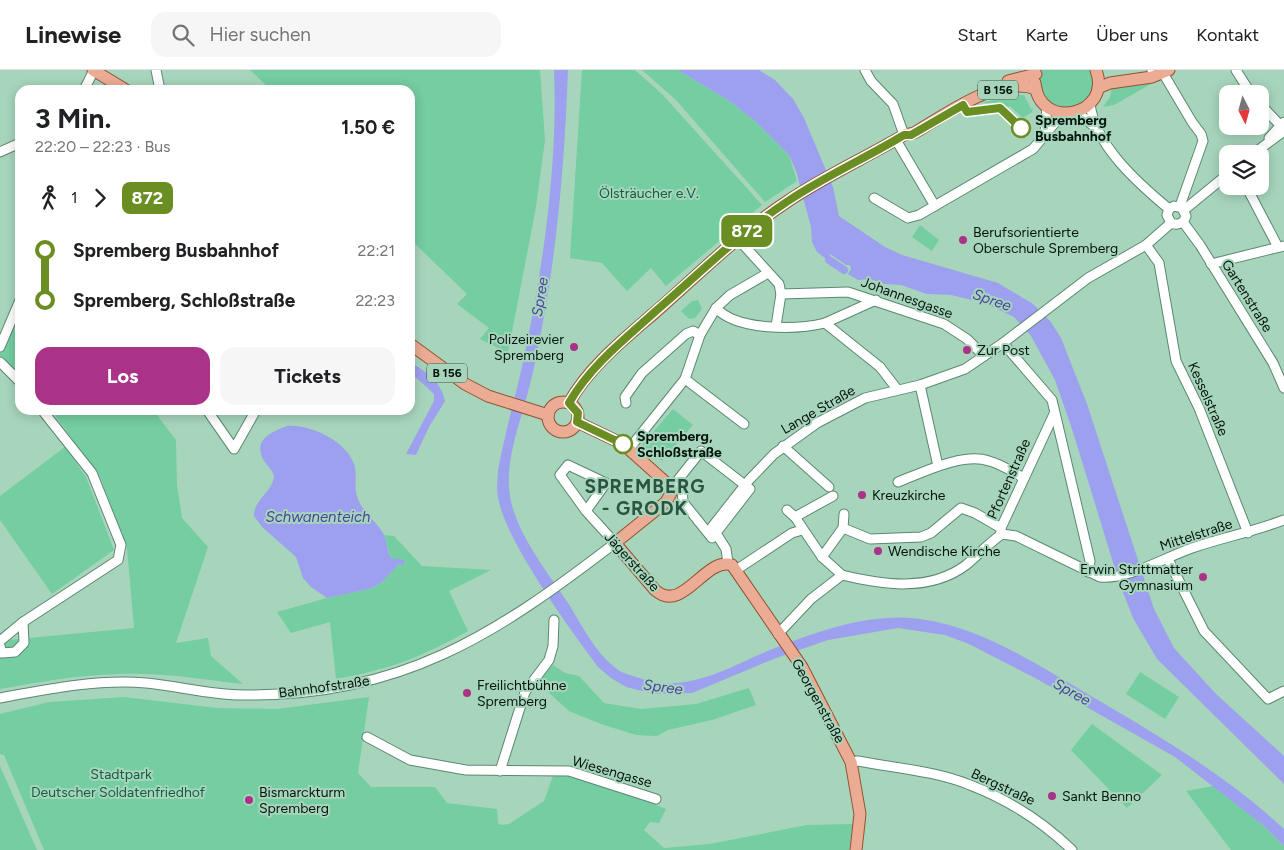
<!DOCTYPE html>
<html lang="de">
<meta charset="utf-8">
<style>
:root{--surface:#fff;--page:#f6f6f6;--text:#202124;--muted:#757577;--line:#e0e0e0;--accent:#aa3287}
body{margin:0;font-family:Figtree,sans-serif;background:var(--page);color:var(--text);height:100vh;display:flex;flex-direction:column;font-size:19px;white-space:nowrap}
*{box-sizing:border-box;margin:0}
p{font-size:16px;color:var(--muted)}
.icon{flex:none;width:28px;height:28px;fill:none;stroke:currentColor;stroke-width:2;stroke-linecap:round;stroke-linejoin:round}
.map{position:relative;flex:1;overflow:hidden}
.details{position:absolute;left:15px;top:15px;width:400px;height:330px;display:flex;flex-direction:column;background:var(--surface);border-radius:15px;box-shadow:0 2px 12px #0003}
.details>*{flex:none}
.badge{padding:0 10px;border-radius:8px;font-size:18px;line-height:32px}
.needle{width:32px;rotate:174deg}
.controls{position:absolute;left:1219px;top:15px;display:grid;gap:10px}
.controls a{display:grid;place-items:center;width:50px;height:50px;border-radius:10px;background:var(--surface);box-shadow:0 2px 12px #0003;font-size:25px}
.map>.badge{position:absolute;translate:-50% -50%;box-shadow:0 0 0 2px #fff}
.legs{display:flex;align-items:center;gap:8px;height:55px;padding:0 20px;font-size:16px}
.legs p{margin-inline-start:auto}
.head{display:flex;align-items:center;justify-content:space-between;height:85px;padding:0 20px}
h1{font-size:28px;font-weight:700;line-height:38px}
.button{display:flex;gap:10px;margin-top:auto;padding:10px 20px}
.button a{flex:1;height:58px;border-radius:15px;background:var(--accent);color:#fff;font-size:20px;font-weight:700;line-height:58px;text-align:center}
.button a+a{background:var(--page);color:var(--text)}
ul{padding:0 20px;list-style:none}
li{display:flex;align-items:center;gap:18px;height:50px;font-size:19px}
li i{display:grid;place-items:center;width:8px;height:100%;margin:0 6px;background:currentColor}
li i::after{content:'';width:12px;height:12px;margin:-6px;border:4px solid;border-radius:50%;background:var(--surface)}
li p{margin-inline-start:auto}
li:first-child i{background:linear-gradient(#0000 50%,currentColor 0)}
li:last-child i{background:linear-gradient(currentColor 50%,#0000 0)}
header{display:flex;align-items:center;gap:30px;box-sizing:border-box;height:70px;padding:0 25px;background:var(--surface);border-bottom:1px solid var(--line)}
header strong{font-size:24px}
nav{display:flex;gap:28px;margin-inline-start:auto;font-size:18px}
.search{width:350px;height:45px;background:var(--page);display:flex;align-items:center;gap:12px;box-sizing:border-box;padding:0 18px;border-radius:15px;color:var(--muted);font-size:19px}
.map>svg:first-child{display:block}
.green{fill:#75cda2}
.water{fill:#9ca0ef}
.lines{fill:none;stroke-linecap:round;stroke-linejoin:round}
.canal{stroke:#9ca0ef;stroke-width:8}
.minor-casing{stroke:#5c8771;stroke-width:11}
.major-casing{stroke:#915335;stroke-width:13}
.minor{stroke:#fff;stroke-width:9}
.major{stroke:#ebac93;stroke-width:11}
.line-1-casing{stroke:#fff;stroke-width:11}
.line-1{stroke:#6b8e23;stroke-width:8}
.stop-1-dot{fill:#fff;stroke:#6b8e23;stroke-width:2.5}
.poi-dot{fill:#aa3287;stroke:#a7d5bc;stroke-width:2}
.labels{text-anchor:middle;dominant-baseline:central;stroke-width:4;stroke-linejoin:round;paint-order:stroke}
.shield{fill:#a7d5bc;stroke:#364f42;stroke-width:1}
.shield-label{font-size:12px;font-weight:bold;fill:#05150d}
.stop-label{font-size:14px;font-weight:bold;fill:#05150d;stroke:#a7d5bc;text-anchor:start}
.park-label{font-size:14px;fill:#135e40;stroke:#a7d5bc}
.poi-label{font-size:14px;fill:#05150d;stroke:#a7d5bc;text-anchor:start}
.street-label{font-size:14px;fill:#05150d;stroke:#a7d5bc}
.water-label{font-size:15px;font-style:italic;fill:#49439f;stroke:#a7d5bc}
.district-label{font-size:19px;font-weight:bold;letter-spacing:1px;fill:#295440;stroke:#a7d5bc}
</style>
<header>
<strong>Linewise</strong>
<div class="search"><svg class="icon" aria-label="search" viewBox="0 0 24 24"><circle cx="10" cy="10" r="6"/><path d="M15 15l6 6"/></svg>Hier suchen</div>
<nav><a>Start</a><a>Karte</a><a>Über uns</a><a>Kontakt</a></nav>
</header>
<div class="map">
<svg width="1284" height="780" viewBox="0 0 1284 780">
<rect width="100%" height="100%" fill="#a7d5bc"/>
<g class="green">
<polygon points="250,0 540,0 545,70 536,137 508,283 480,269 489,258 457,234 467,224 410,169 410,20 271,20"/>
<polygon points="582,0 635,0 663,25 762,135 666,216 651,198 627,221 602,193 570,188"/>
<polygon points="642,0 678,0 728,30 755,51 789,85 797,111 765,132 676,30"/>
<path d="M 1042,0 L 1092,0 L 1093,22 C 1089,27 1085,34 1079,36 C 1055,45 1031,25 1042,0 Z"/>
<polygon points="1156,11 1114,35 1103,37 1110,27 1112,16"/>
<polygon points="1013,25 1024,25 1031,39 1033,38 1032,42 1023,48 1010,36 1008,37 997,33 981,33"/>
<polygon points="920,155 939,170 932,181 912,167"/>
<polygon points="20,230 20,312 0,292 0,277"/>
<polygon points="698,230 702,239 695,248 689,249 681,241 692,231"/>
<polygon points="673,339 693,355 662,391 642,375"/>
<path d="M 51,340 L 153,340 L 176,370 L 177,415 L 182,448 L 208,477 L 176,573 L 208,568 L 211,586 L 243,614 C 202,609 159,602 118,604 C 78,605 39,612 0,619 L 0,576 L 7,570 L 134,558 L 127,478 L 100,407 Z"/>
<polygon points="65,377 86,407 114,480 52,524 0,450 0,426"/>
<path d="M 384,465 L 394,466 L 422,496 L 491,500 L 449,521 L 468,561 C 422,587 388,600 336,609 L 330,552 L 291,563 L 277,542 L 327,528 L 369,519 L 381,513 L 399,494 L 404,495 L 404,491 L 391,489 Z"/>
<polygon points="553,595 565,603 579,606 604,633 641,639 696,634 749,618 756,635 712,650 668,660 657,666 636,665 601,654 569,641 537,612"/>
<polygon points="1140,602 1179,627 1165,649 1126,624"/>
<polygon points="124,627 217,638 277,639 369,627 358,703 371,717 435,717 447,733 497,739 498,753 501,755 509,754 544,731 554,703 569,703 646,728 649,732 666,739 659,753 650,752 644,760 664,778 710,774 807,755 853,754 849,780 44,780 4,685 0,684 0,644 49,632"/>
<polygon points="1092,654 1162,705 1127,738 1071,680"/>
<polygon points="0,696 37,780 0,780"/>
<polygon points="1213,716 1264,756 1284,776 1284,780 1231,780 1186,721"/>
</g>
<g class="water">
<path d="M 554,0 L 568,0 C 565,81 559,161 545,241 C 540,268 535,296 528,322 C 520,353 507,385 509,417 C 511,457 546,500 568,533 C 582,555 595,583 617,599 C 622,603 630,605 636,607 C 689,627 732,594 780,576 C 823,559 875,542 921,549 C 982,558 1039,595 1091,626 C 1159,666 1226,705 1284,759 L 1284,776 L 1264,756 L 1175,687 L 1037,609 L 969,574 L 945,565 L 898,558 L 828,570 L 776,588 L 692,623 L 655,624 L 626,617 L 611,608 L 598,597 C 570,559 505,471 498,427 C 496,418 498,408 498,400 C 505,363 515,328 523,292 C 543,199 558,95 554,0 Z"/>
<polygon points="678,0 759,0 775,10 793,29 804,48 833,117 839,146 885,177 902,185 998,213 1033,234 1051,252 1061,268 1087,334 1154,539 1174,578 1216,624 1284,686 1284,714 1157,589 1133,548 1119,512 1073,362 1055,310 1031,266 1014,247 985,233 951,225 927,224 901,215 885,214 870,209 858,210 848,204 851,199 850,195 846,195 830,184 829,191 817,182 812,172 811,157 796,101 789,85 755,51 728,30"/>
<path d="M 410,292 C 426,302 441,311 445,331 L 429,357 L 416,385 L 406,384 L 434,331 L 434,324 L 410,302 Z"/>
<path d="M 287,356 C 310,354 346,371 354,394 C 358,406 353,418 358,429 C 364,444 375,450 383,463 C 387,471 387,481 391,488 L 404,490 L 404,495 L 399,494 L 381,513 L 369,519 L 327,528 L 311,517 L 303,508 L 296,487 L 262,457 L 254,446 C 254,429 272,423 274,406 C 272,399 266,395 263,389 C 253,369 272,362 287,356 Z"/>
</g>
<g class="lines">
<polyline class="canal" points="829,190 844,200"/>
<defs>
<g id="minor">
<polyline points="156,0 160,20"/>
<polyline points="865,0 871,11 893,34 904,65"/>
<polyline points="1152,0 1152,1"/>
<polyline points="1236,0 1251,24"/>
<polyline points="1163,3 1192,52 1201,64 1203,71 1180,136"/>
<polyline points="84,20 94,0"/>
<path d="M 1090,33 C 1094,75 1139,114 1169,139"/>
<polyline points="1260,34 1280,55"/>
<polyline points="1077,42 1096,58"/>
<polyline points="1045,63 1047,36"/>
<polyline points="1269,68 1284,52"/>
<polyline points="896,70 935,136"/>
<polyline points="0,82 20,73"/>
<polyline points="1253,84 1284,61"/>
<polyline points="1246,116 1278,177"/>
<polyline points="874,128 908,148 919,145 1033,79 1063,43"/>
<polyline points="1184,140 1228,104"/>
<polyline points="1183,152 1200,175 1273,293 1284,318"/>
<polyline points="738,169 779,214 781,224 776,256"/>
<polyline points="1146,175 1159,193 1176,291 1199,338 1248,463"/>
<polyline points="1211,194 1284,176"/>
<polyline points="781,224 848,222 944,254 967,269 984,286"/>
<path d="M 716,238 C 737,261 797,260 825,253 L 880,297 L 897,319"/>
<polyline points="825,253 876,230"/>
<polyline points="1003,273 1052,330 1090,491 1088,502"/>
<polyline points="0,277 20,230"/>
<polyline points="0,292 20,312"/>
<polyline points="685,309 744,354"/>
<polyline points="920,315 938,396"/>
<polyline points="626,333 625,327 642,303 686,264 693,261 700,265"/>
<polyline points="207,340 234,379 256,340"/>
<polyline points="783,376 829,417"/>
<polyline points="629,379 685,309 700,265 716,238 730,225 768,203"/>
<polygon points="701,381 750,419 712,468 683,432 682,418 677,411"/>
<path d="M 898,412 C 922,403 963,382 989,391 C 1001,394 1013,402 1024,408"/>
<polyline points="787,440 795,447 822,487 842,505"/>
<polyline points="795,447 833,426"/>
<polyline points="843,458 870,469 921,467 931,463 961,438 975,443 1001,458"/>
<polyline points="1001,462 1001,458 1054,344"/>
<polyline points="822,487 843,458 844,444"/>
<polyline points="1168,489 1204,561 1268,629 1284,621"/>
<path d="M 728,493 L 726,479 L 712,457 L 749,410 L 774,384 L 817,353 L 865,328 L 920,315 L 965,299 L 1003,273 L 1088,208 L 1146,175 L 1171,153 C 1178,156 1184,153 1186,146 L 1182,138 L 1174,136 L 1169,139 L 1167,145 L 1171,153"/>
<polyline points="736,500 792,463 802,460"/>
<path d="M 778,564 L 811,529 L 842,505 C 883,515 930,522 966,495 C 978,485 989,473 1002,464 L 1016,466 L 1100,507 C 1129,510 1167,486 1195,477 C 1225,467 1255,461 1284,450"/>
<polyline points="0,571 23,552 118,490 121,475 92,403 42,340"/>
<polyline points="0,576 2,583 15,582 24,573 23,552"/>
<path d="M 0,628 C 48,619 97,609 146,613 C 178,616 211,625 243,625 C 402,626 494,566 615,473 L 586,441 L 560,405 L 568,395 L 606,413 L 586,441"/>
<polyline points="367,667 410,690 466,700 569,701 656,729"/>
<path d="M 851,692 L 858,691 C 895,698 936,701 970,715 C 1009,730 1042,751 1072,780"/>
<polyline points="500,701 525,622 549,590 553,576 554,550"/>
</g>
<g id="major">
<polyline points="93,0 126,20"/>
<polyline points="1008,11 1036,4"/>
<path d="M 1035,13 C 1039,62 1113,46 1096,0"/>
<polyline points="1098,18 1110,13 1152,7 1169,0"/>
<polyline points="410,274 465,314 488,326 548,345"/>
<circle cx="563" cy="347" r="15"/>
<path d="M 569,333 C 590,295 628,266 660,238 C 702,201 742,161 788,131 C 825,106 865,88 904,65 L 914,63 C 945,45 998,5 1036,19"/>
<path d="M 577,352 L 623,374 L 671,417 L 671,423 L 666,432 L 615,473 L 655,520 C 683,545 705,486 732,495 L 802,597 L 851,692 L 860,744 L 856,780"/>
</g>
</defs>
<use href="#minor" class="minor-casing"/>
<use href="#major" class="major-casing"/>
<use href="#minor" class="minor"/>
<use href="#major" class="major"/>
</g>
<g class="lines">
<defs>
<path id="line-1" d="M 623,374 L 577,352 L 578,343 L 569,333 C 590,296 626,268 657,240 C 700,203 741,162 788,131 C 825,106 866,88 904,65 L 911,65 L 963,35 L 967,42 L 1000,38 L 1021,58"/>
</defs>
<use href="#line-1" class="line-1-casing"/>
<use href="#line-1" class="line-1"/>
</g>
<g class="stop-1-dot">
<circle cx="1021" cy="58" r="9"/>
<circle cx="623" cy="374" r="9"/>
</g>
<g class="poi-dot">
<circle cx="963" cy="170" r="5"/>
<circle cx="574" cy="277" r="5"/>
<circle cx="967" cy="280" r="5"/>
<circle cx="862" cy="425" r="5"/>
<circle cx="878" cy="481" r="5"/>
<circle cx="1203" cy="507" r="5"/>
<circle cx="467" cy="623" r="5"/>
<circle cx="1052" cy="726" r="5"/>
<circle cx="249" cy="730" r="5"/>
</g>
<g class="labels">
<g class="shield">
<rect x="978" y="10.5" width="40" height="19" rx="4"/>
<rect x="427" y="293.5" width="40" height="19" rx="4"/>
</g>
<g class="shield-label">
<text x="998" y="20">B 156</text>
<text x="447" y="303">B 156</text>
</g>
<g class="stop-label">
<text x="1035" y="50">Spremberg<tspan x="1035" dy="16">Busbahnhof</tspan></text>
<text x="637" y="366">Spremberg,<tspan x="637" dy="16">Schloßstraße</tspan></text>
</g>
<g class="park-label">
<text x="649" y="123">Ölsträucher e.V.</text>
<text x="121" y="704">Stadtpark</text>
<text x="118" y="722">Deutscher Soldatenfriedhof</text>
</g>
<g class="poi-label">
<text x="973" y="162">Berufsorientierte<tspan x="973" dy="16">Oberschule Spremberg</tspan></text>
<text x="564" y="269" text-anchor="end">Polizeirevier<tspan x="564" dy="16">Spremberg</tspan></text>
<text x="977" y="280">Zur Post</text>
<text x="872" y="425">Kreuzkirche</text>
<text x="888" y="481">Wendische Kirche</text>
<text x="1193" y="499" text-anchor="end">Erwin Strittmatter<tspan x="1193" dy="16">Gymnasium</tspan></text>
<text x="477" y="615">Freilichtbühne<tspan x="477" dy="16">Spremberg</tspan></text>
<text x="259" y="722">Bismarckturm<tspan x="259" dy="16">Spremberg</tspan></text>
<text x="1062" y="726">Sankt Benno</text>
</g>
<g class="street-label">
<text transform="translate(1247 226) rotate(58)">Gartenstraße</text>
<text transform="translate(907 228) rotate(20)">Johannesgasse</text>
<text transform="translate(1208 329) rotate(66)">Kesselstraße</text>
<text transform="translate(818 340) rotate(-30)">Lange Straße</text>
<text transform="translate(1009 409) rotate(-66)">Pfortenstraße</text>
<text transform="translate(1196 465) rotate(-18)">Mittelstraße</text>
<text transform="translate(632 492) rotate(48)">Jägerstraße</text>
<text transform="translate(324 617) rotate(-8)">Bahnhofstraße</text>
<text transform="translate(818 631) rotate(61)">Georgenstraße</text>
<text transform="translate(612 702) rotate(16)">Wiesengasse</text>
<text transform="translate(1003 717) rotate(25)">Bergstraße</text>
</g>
<g class="water-label">
<text transform="translate(540 227) rotate(-81)">Spree</text>
<text transform="translate(992 230) rotate(19)">Spree</text>
<text x="318" y="447">Schwanenteich</text>
<text transform="translate(663 617) rotate(7)">Spree</text>
<text transform="translate(1072 622) rotate(29)">Spree</text>
</g>
<g class="district-label">
<text x="645" y="416">SPREMBERG<tspan x="645" dy="22">- GRODK</tspan></text>
</g>
</g>
</svg>
<div class="controls">
<a><svg class="needle" viewBox="-14 -14 28 28"><path d="M0-13l5 13h-10z" fill="#e53935"/><path d="M0 13l5-13h-10z" fill="#757577"/></svg></a>
<a><svg class="icon" aria-label="layers" viewBox="0 0 24 24"><path d="M12 4l9 5-9 5-9-5zM3 14l9 5 9-5"/></svg></a>
</div>
<b class="badge" style="left:747px;top:161px;background:#6b8e23;color:#fff">872</b>
<section class="details">
<div class="head"><div><h1>3 Min.</h1><p>22:20 – 22:23 · Bus</p></div><b>1.50 €</b></div>
<div class="legs"><svg class="icon" aria-label="walk" viewBox="0 0 24 24"><circle cx="13" cy="4" r="2"/><path d="M13 8l-2 6 4 7M11 14l-3 7M7 12l3-4h3l4 4"/></svg>1<svg class="icon" aria-label="forward" viewBox="0 0 24 24"><path d="M9 5l7 7-7 7"/></svg><b class="badge" style="background:#6b8e23;color:#fff">872</b></div>
<ul>
<li><i style="color:#6b8e23"></i><b>Spremberg Busbahnhof</b><p>22:21</p></li>
<li><i style="color:#6b8e23"></i><b>Spremberg, Schloßstraße</b><p>22:23</p></li>
</ul>
<div class="button"><a>Los</a><a>Tickets</a></div>
</section>
</div>
